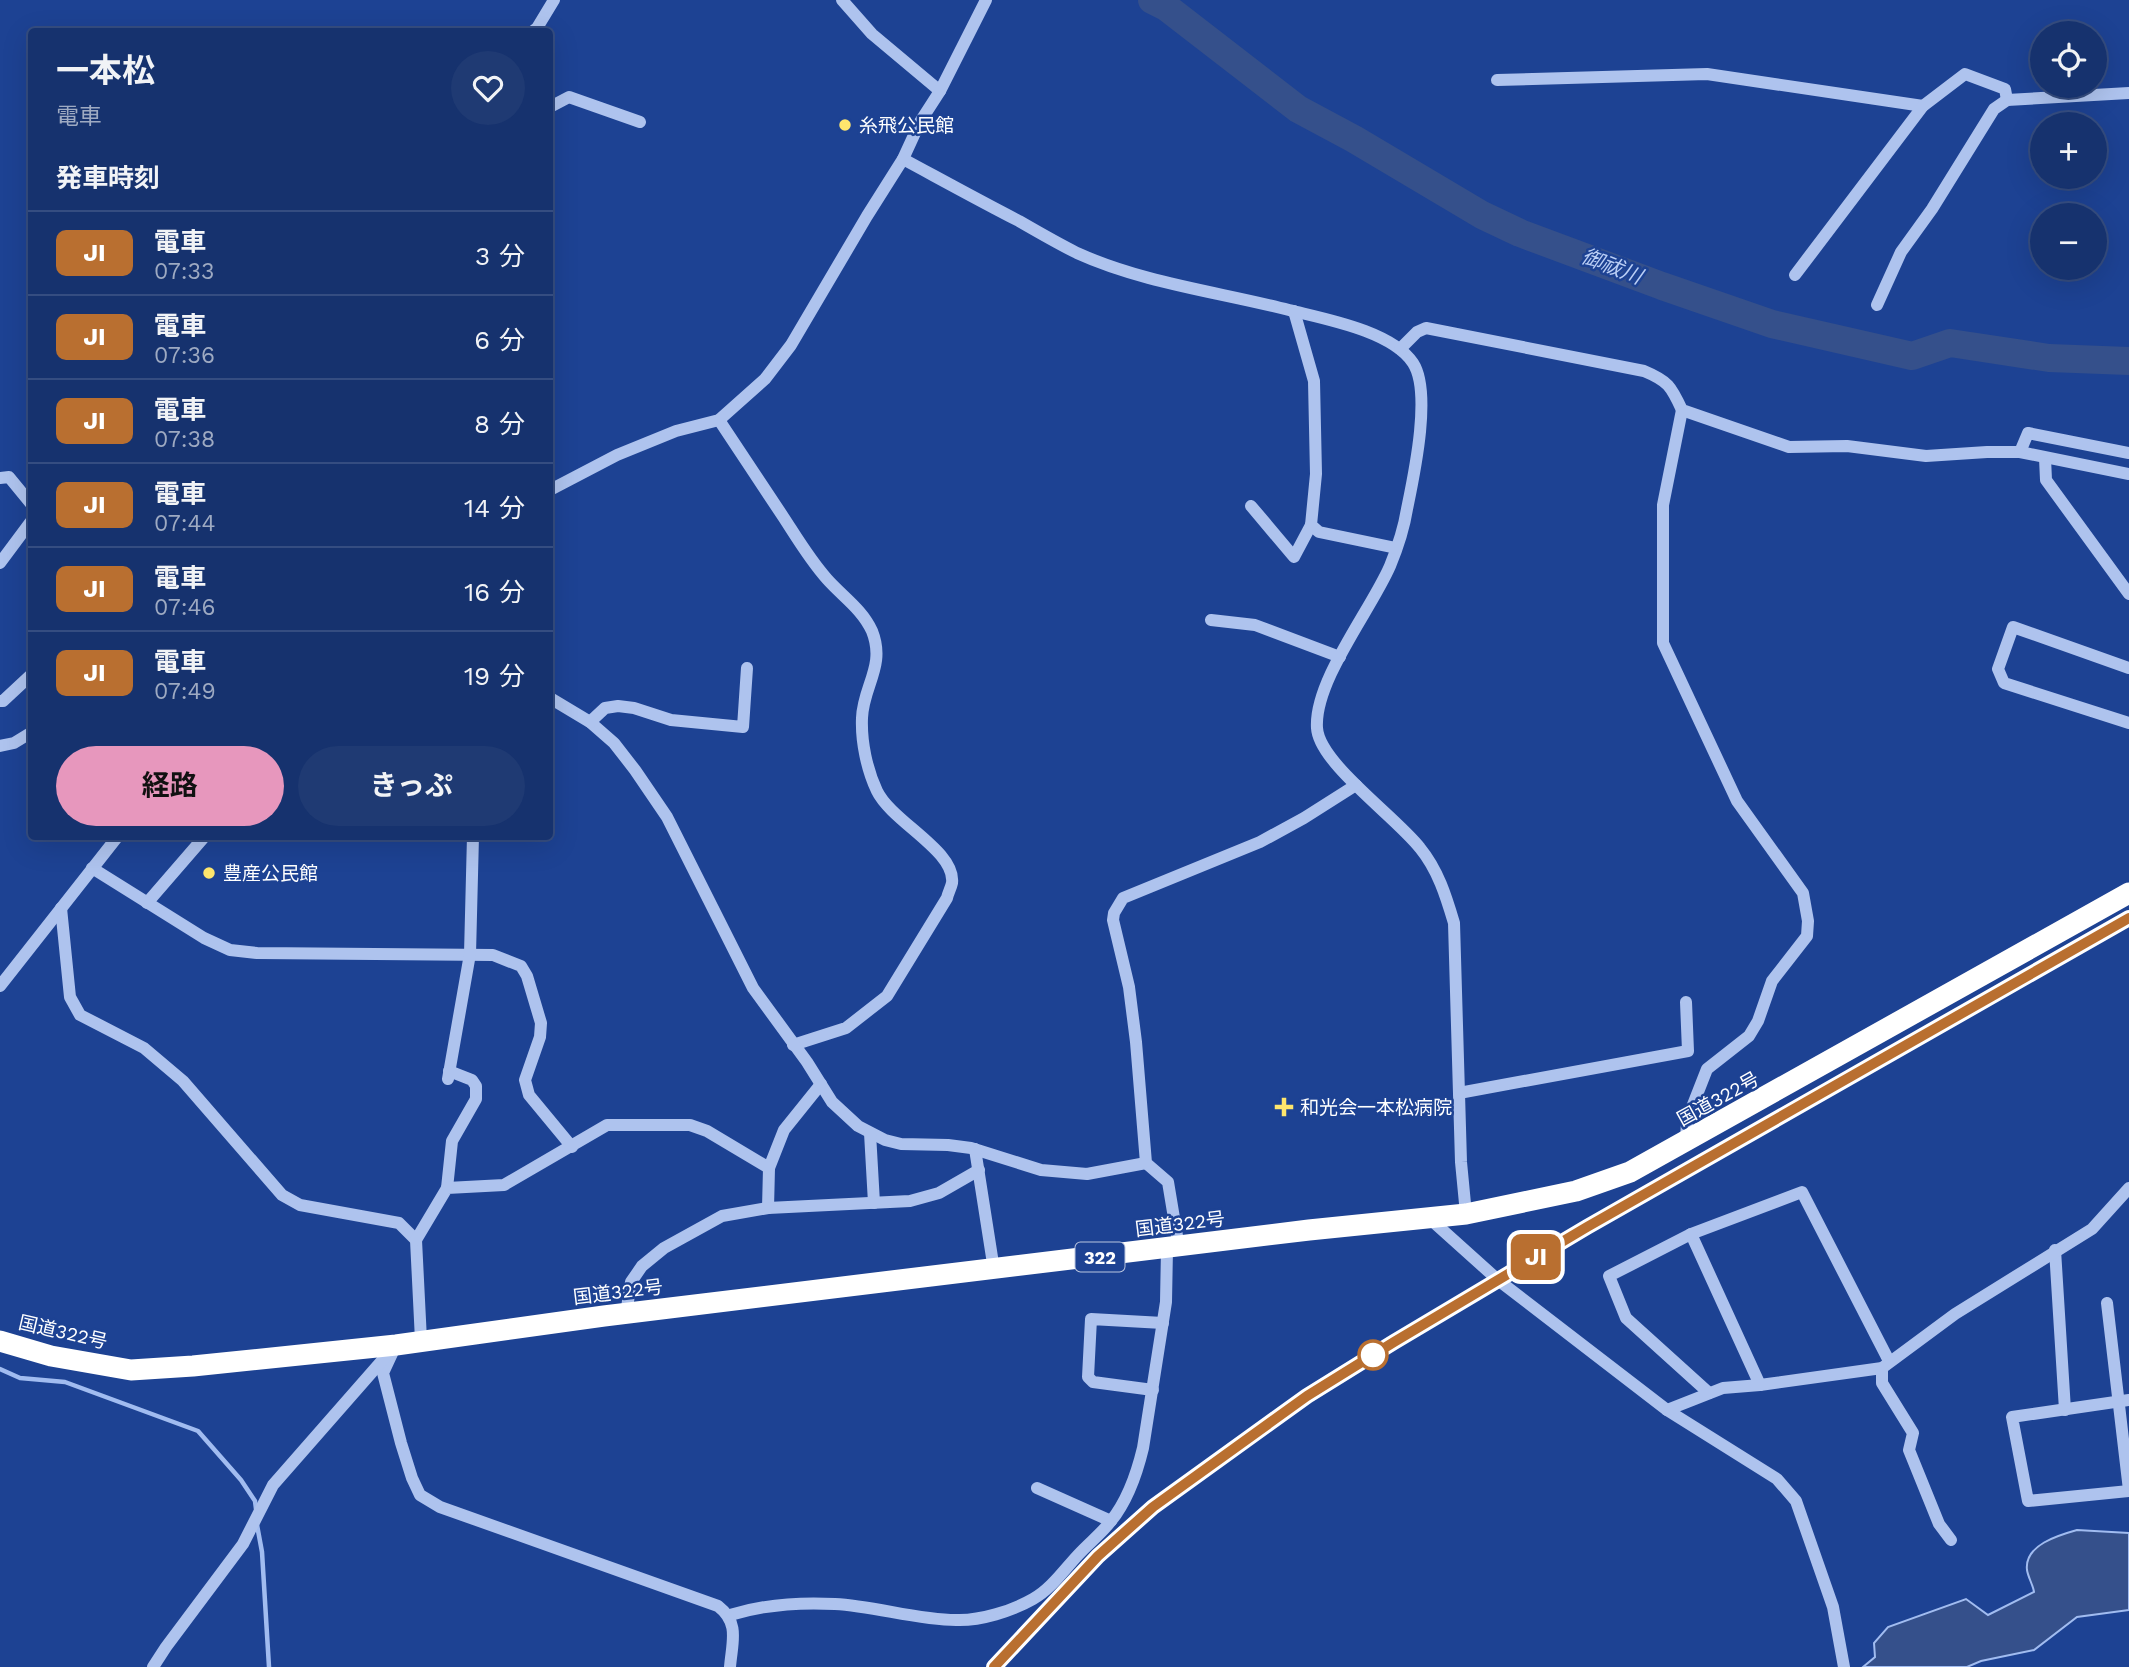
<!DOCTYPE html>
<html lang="ja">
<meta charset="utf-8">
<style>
:root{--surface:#16326e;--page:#1f3a73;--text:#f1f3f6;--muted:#9eaac2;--line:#354d81;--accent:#e797bd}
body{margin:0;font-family:"Work Sans","Noto Sans JP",sans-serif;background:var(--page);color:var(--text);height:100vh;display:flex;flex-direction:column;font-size:26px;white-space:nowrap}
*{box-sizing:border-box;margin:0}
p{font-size:23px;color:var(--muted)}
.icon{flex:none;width:38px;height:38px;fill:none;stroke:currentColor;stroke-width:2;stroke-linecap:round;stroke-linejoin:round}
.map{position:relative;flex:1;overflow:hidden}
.sheet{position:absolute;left:28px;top:28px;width:525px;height:812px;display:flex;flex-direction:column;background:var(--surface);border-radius:7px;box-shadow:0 7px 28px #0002,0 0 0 2px var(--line)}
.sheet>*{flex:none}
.badge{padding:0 14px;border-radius:10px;font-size:24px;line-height:46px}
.buttons{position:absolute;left:2030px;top:21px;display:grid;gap:14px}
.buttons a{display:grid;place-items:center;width:77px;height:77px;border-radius:50%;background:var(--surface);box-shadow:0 7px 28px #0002,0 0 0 2px var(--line);font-size:35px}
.map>.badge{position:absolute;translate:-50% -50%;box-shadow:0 0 0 4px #fff}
h2{padding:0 28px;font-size:26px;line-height:63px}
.round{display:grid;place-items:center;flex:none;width:74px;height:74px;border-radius:37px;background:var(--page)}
.headline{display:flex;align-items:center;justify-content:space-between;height:119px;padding:0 28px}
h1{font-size:33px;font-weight:700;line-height:52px}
.cta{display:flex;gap:14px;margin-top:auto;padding:14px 28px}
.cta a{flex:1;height:80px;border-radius:42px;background:var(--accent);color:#111;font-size:28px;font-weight:700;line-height:80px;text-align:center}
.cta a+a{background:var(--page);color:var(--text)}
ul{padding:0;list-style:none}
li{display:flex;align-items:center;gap:21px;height:84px;padding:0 28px;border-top:2px solid var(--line)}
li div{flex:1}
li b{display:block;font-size:26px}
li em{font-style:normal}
li .badge{min-width:77px;font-weight:700;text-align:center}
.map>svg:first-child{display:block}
.water{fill:#35508b;stroke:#a1bcf0;stroke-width:2}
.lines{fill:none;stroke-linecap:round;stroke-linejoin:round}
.stream{stroke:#a1bcf0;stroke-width:4.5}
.river{stroke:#35508b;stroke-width:28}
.minor{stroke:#aec3ee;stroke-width:12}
.highway{stroke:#fff;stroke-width:21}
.rail{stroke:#fff;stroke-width:4.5;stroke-dasharray:12 5;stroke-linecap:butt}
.line-casing{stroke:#fff;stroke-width:16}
.line{stroke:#b96f30;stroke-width:10}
.poi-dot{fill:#fee66d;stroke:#1d4293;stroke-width:2.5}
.stop-dot{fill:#fff;stroke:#b96f30;stroke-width:3.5}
.labels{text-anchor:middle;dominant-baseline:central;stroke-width:5;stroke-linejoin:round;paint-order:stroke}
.shield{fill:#1d4293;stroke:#bbc6df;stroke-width:2}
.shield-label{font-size:18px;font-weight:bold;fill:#fff}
.poi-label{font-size:19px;fill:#fff;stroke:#1d4293;text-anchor:start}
.street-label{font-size:19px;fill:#fff;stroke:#1d4293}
.water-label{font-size:21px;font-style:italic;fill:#bacef5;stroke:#1d4293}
</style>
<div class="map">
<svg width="2129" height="1667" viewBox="0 0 2129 1667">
<rect width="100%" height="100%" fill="#1d4293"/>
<path class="water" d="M 2077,1530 L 2129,1533 L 2129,1610 L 2077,1617 L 2034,1650 L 1981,1661 L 1967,1667 L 1863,1667 L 1875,1657 L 1874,1643 L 1888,1627 L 1966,1599 L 1988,1615 L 2034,1592 C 2033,1585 2028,1577 2027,1570 C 2024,1545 2059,1535 2077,1530 Z"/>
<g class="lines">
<g class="stream">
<polyline points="0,1369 20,1378 65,1382 198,1431 241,1480 255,1501 256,1509"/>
<polyline points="257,1525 262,1552 269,1667"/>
</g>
<polyline class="river" points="1152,0 1166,7 1298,109 1354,139 1482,215 1520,233 1662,286 1772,324 1912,356 1950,343 2049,358 2129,361"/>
<g class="minor">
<polyline points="842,0 872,34 940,91"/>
<polyline points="532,32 537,28 554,0"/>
<polyline points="1497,80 1707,74 1923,106"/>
<polyline points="550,107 569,97 640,122"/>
<path d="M 903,159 C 942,180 980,201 1019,221 C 1038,232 1057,243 1077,253 C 1143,283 1219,292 1289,310 C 1325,319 1392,331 1413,363 C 1432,392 1414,475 1407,509 C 1404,528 1397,549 1390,566 C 1371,610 1314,681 1317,728 C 1319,763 1396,817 1420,848 C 1438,870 1446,896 1454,923 L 1461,1162 L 1466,1214"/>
<polyline points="1795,275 1923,106 1965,74 2005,89 2007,100"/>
<polyline points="1877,305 1901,252 1932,209 1994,109 2007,100 2129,93"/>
<polyline points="1294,311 1314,381 1316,474 1311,525 1319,532 1396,548"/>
<path d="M 1400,349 L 1417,332 L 1426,328 L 1644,371 C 1668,381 1671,386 1682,410 L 1789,447 L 1847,446 L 1926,456 L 1987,452 L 2020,452 L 2129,474"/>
<polyline points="1682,410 1663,505 1663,643 1737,801 1803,893 1808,921 1807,936 1772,981 1758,1021 1749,1036 1707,1069 1687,1120 1686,1143"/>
<path d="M 719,420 C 741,453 762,485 784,518 C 797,538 810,560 827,579 C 842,596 862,609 872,631 C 886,666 863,686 862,718 C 861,742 867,770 877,791 C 892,822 956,851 952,883 C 951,888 948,893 947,898 L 887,996 L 846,1028 L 793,1045"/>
<polyline points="2020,452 2028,433 2129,453"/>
<polyline points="2045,458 2046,480 2129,594"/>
<polyline points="0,478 9,477 32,505"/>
<polyline points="550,490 617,455 676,431 719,420 765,379 791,345 867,216 903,159 920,122 940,91 986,0"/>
<polyline points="1251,506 1294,557 1311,525"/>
<polyline points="0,563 32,520"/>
<polyline points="1211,620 1255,625 1340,657"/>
<polyline points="2129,668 2013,627 1998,669 2004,683 2129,723"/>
<polyline points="550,698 590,722 614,743 635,770 667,817 753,988 807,1062 832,1102 858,1126 885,1140 901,1144 948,1145 971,1148 1041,1170 1087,1174 1146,1163"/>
<polyline points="0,701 3,701 32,674"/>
<polyline points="590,722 605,708 618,706 634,708 671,720 743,727 747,668"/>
<polyline points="0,746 14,743 32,732"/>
<polyline points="92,868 204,938 230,950 257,953 493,955 521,966 527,976 541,1023 540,1037 525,1080 529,1095 572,1147"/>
<polyline points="147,903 205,836"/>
<polyline points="61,908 70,997 80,1015 144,1048 183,1081 282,1195 300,1205 399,1223 416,1240 421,1340"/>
<polyline points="0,986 118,836"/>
<polyline points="448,1079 470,954 473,836"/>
<polyline points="1459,1093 1688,1051 1686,1002"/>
<polyline points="870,1133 874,1203"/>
<polyline points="975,1149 994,1270"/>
<polyline points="769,1168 768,1208 910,1201 939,1193 979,1170"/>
<polyline points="447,1188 452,1141 476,1099 476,1086 472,1080 449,1071"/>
<polyline points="1429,1218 1498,1280 1667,1410 1777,1479 1796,1501 1833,1607 1844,1667"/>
<polyline points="1691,1234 1760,1385"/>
<polyline points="416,1240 447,1188 504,1185 607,1125 690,1125 707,1131 769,1168 784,1130 821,1084"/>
<polyline points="1179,1248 1168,1182 1146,1163 1136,1042 1129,987 1113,920 1114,913 1123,898 1260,842 1304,818 1356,785"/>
<polyline points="2055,1250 2065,1410"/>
<polyline points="2107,1303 2129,1490"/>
<polyline points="626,1314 631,1282 642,1266 664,1248 722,1216 768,1208"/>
<path d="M 396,1345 L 383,1373 L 401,1443 L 412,1478 L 420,1495 L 440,1507 L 718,1606 C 740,1623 732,1642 730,1667"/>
<polyline points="1882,1368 1882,1383 1913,1433 1909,1450 1939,1524 1951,1540"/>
<polyline points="1153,1390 1093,1382 1088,1377 1091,1319 1163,1323"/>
<polyline points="1709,1393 1626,1318 1609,1276 1691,1234 1802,1192 1889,1361"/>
<polyline points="2129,1400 2012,1417 2028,1501 2129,1491"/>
<polyline points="1667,1410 1723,1388 1760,1385 1882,1368 1955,1314 2092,1229 2129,1188"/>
<polyline points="1037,1488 1111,1521"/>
<path d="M 730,1615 C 763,1605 800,1602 835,1604 C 874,1606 918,1620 956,1620 C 980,1621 1012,1611 1033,1599 C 1051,1589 1064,1570 1078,1555 C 1089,1543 1102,1533 1111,1521 C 1128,1500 1137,1473 1143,1448 L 1166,1302 L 1167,1249"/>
<polyline points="153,1667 166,1647 243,1544 273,1485 387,1355"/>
</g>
<polyline class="highway" points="0,1341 51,1356 131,1370 193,1366 396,1345 604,1316 1309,1230 1466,1214 1576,1191 1630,1172 2129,893"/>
<polyline class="rail" points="994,1667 1098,1556 1153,1507 1307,1396 1498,1280 2129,918"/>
</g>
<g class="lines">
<defs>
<polyline id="line" points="994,1667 1098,1556 1153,1507 1307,1396 1394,1342 1587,1227 2129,918"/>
</defs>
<use href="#line" class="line-casing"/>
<use href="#line" class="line"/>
</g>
<g class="poi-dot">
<circle cx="845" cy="125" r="7"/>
<circle cx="209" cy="873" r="7"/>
<path d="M1280.5 1096.5h7v7h7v7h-7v7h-7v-7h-7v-7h7z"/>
</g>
<circle class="stop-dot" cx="1373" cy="1355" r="14"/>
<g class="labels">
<rect class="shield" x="1075.5" y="1242.5" width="49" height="29" rx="5"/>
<g class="shield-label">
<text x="1100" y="1257">322</text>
</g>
<g class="poi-label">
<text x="859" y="125">糸飛公民館</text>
<text x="223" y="873">豊産公民館</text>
<text x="1300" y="1107">和光会一本松病院</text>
</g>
<g class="street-label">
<text transform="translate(1718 1099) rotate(-29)">国道322号</text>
<text transform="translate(1180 1224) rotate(-7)">国道322号</text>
<text transform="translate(618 1292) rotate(-7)">国道322号</text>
<text transform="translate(63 1332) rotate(13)">国道322号</text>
</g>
<g class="water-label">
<text transform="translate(1612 266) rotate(21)">御祓川</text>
</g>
</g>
</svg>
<div class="buttons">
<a><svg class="icon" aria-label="locate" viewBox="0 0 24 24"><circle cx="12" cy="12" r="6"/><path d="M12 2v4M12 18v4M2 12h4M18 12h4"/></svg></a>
<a>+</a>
<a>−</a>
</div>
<b class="badge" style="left:1536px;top:1257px;background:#b96f30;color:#fff">JI</b>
<section class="sheet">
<div class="headline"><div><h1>一本松</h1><p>電車</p></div><a class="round"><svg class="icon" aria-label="heart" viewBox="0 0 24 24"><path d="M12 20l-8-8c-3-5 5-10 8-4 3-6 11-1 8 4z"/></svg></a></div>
<h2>発車時刻</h2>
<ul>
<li><span class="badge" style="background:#b96f30;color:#fff">JI</span><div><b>電車</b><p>07:33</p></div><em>3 分</em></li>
<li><span class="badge" style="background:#b96f30;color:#fff">JI</span><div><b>電車</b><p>07:36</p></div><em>6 分</em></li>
<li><span class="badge" style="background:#b96f30;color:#fff">JI</span><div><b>電車</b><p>07:38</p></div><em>8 分</em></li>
<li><span class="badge" style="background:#b96f30;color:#fff">JI</span><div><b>電車</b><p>07:44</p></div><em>14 分</em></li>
<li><span class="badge" style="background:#b96f30;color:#fff">JI</span><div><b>電車</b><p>07:46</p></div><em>16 分</em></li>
<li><span class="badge" style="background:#b96f30;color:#fff">JI</span><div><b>電車</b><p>07:49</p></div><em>19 分</em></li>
</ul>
<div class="cta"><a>経路</a><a>きっぷ</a></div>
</section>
</div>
